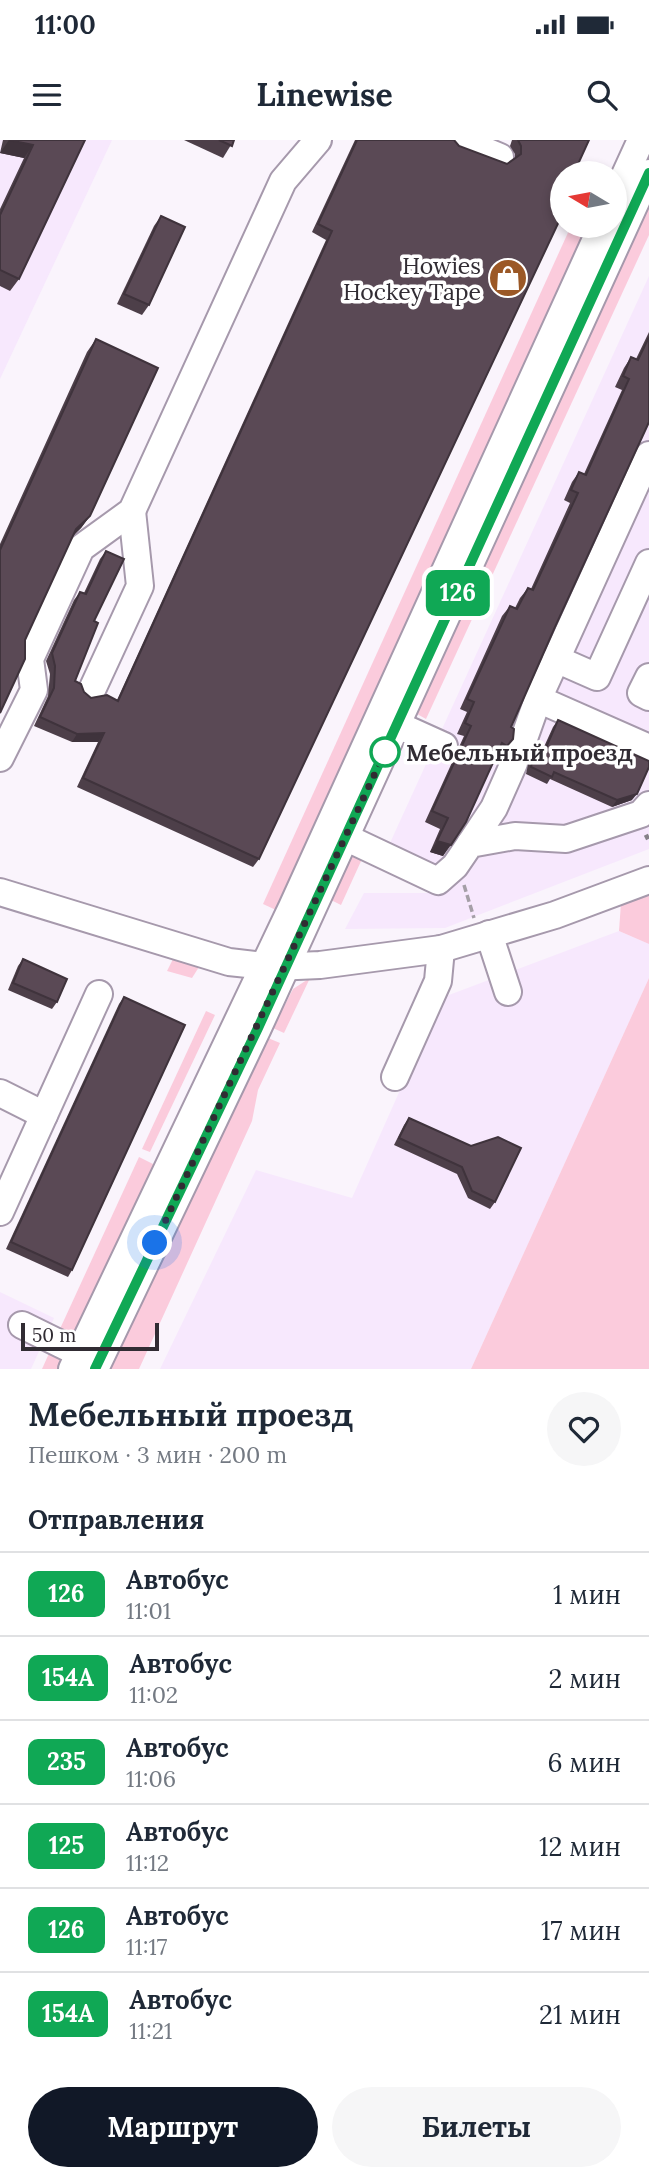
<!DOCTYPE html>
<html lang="ru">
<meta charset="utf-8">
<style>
:root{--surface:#fff;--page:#f6f6f7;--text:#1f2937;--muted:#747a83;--line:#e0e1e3;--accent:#111827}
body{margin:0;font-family:Lora,serif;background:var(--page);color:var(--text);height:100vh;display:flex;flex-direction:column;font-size:26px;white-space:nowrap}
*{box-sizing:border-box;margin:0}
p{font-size:23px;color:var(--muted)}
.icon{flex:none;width:38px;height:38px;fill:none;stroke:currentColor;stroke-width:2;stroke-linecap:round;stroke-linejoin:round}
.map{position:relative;height:1229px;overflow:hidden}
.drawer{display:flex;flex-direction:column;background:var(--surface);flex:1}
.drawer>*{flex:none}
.badge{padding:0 14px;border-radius:10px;font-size:24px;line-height:46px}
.needle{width:46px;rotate:280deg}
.buttons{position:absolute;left:550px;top:21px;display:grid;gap:14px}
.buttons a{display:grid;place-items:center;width:77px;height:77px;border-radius:50%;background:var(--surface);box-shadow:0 4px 10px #0003;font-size:35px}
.scale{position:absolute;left:21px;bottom:18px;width:138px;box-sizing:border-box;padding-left:7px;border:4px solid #312c33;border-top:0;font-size:19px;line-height:24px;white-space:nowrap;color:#312c33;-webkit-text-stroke:5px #fff;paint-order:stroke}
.you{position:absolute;width:35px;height:35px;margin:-18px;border:5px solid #fff;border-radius:50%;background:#1a73e8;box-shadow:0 0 0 10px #1a73e833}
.map>.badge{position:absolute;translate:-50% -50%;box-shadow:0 0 0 4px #fff}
h2{padding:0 28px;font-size:26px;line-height:63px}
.round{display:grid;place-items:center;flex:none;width:74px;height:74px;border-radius:37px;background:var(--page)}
.headline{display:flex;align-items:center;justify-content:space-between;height:119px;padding:0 28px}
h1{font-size:33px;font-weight:700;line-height:52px}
.primary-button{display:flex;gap:14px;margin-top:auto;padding:14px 28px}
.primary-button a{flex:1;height:80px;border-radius:42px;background:var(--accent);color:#fff;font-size:28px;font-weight:700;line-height:80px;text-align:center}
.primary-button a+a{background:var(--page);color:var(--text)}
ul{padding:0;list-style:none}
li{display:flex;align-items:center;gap:21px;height:84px;padding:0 28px;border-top:2px solid var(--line)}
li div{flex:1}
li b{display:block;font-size:26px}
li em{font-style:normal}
li .badge{min-width:77px;font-weight:700;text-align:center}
.status{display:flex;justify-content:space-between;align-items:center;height:49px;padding:0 35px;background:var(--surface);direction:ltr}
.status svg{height:19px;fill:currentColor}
header{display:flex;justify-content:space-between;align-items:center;height:91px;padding:0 28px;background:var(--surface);font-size:32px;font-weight:700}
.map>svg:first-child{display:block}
.built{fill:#f7e8fd}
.green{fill:#fbcbdc}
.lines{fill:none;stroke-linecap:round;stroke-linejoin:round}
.minor-casing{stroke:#a699ac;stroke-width:30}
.path{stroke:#a59fa7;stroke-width:3.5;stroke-dasharray:7 3.5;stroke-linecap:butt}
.minor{stroke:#fff;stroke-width:26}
.rail{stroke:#868188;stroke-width:5;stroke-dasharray:14 7;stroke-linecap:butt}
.wall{fill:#4d3f49}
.shaded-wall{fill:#3f333c}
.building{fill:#5a4955;stroke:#3f333c;stroke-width:2}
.line-casing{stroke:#fff;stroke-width:16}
.line{stroke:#10a855;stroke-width:10}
.walk{stroke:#312c33;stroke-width:7;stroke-dasharray:0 12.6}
.stop-dot{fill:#fff;stroke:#10a855;stroke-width:3.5}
.labels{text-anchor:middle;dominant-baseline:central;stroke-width:7;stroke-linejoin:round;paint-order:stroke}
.poi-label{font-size:23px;fill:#312c33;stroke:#fff;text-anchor:end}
.stop-label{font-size:23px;font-weight:bold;fill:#312c33;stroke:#fff;text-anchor:start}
</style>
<div class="status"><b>11:00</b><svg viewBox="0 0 49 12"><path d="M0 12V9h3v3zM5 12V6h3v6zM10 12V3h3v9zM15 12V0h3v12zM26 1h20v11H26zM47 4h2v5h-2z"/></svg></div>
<header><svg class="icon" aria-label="menu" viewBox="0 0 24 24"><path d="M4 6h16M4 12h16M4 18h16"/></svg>Linewise<svg class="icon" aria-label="search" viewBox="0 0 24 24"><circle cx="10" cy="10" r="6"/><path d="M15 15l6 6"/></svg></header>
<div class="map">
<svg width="649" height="1229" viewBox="0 0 649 1229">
<rect width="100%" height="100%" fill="#faf4fc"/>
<g class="built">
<polygon points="0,0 112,0 0,239"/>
<polygon points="649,136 649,709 445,788 345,789 364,753 435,753 379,727"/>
<polygon points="619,791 649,804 649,838 471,1229 160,1229 256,1030 352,1058 441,858"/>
<polygon points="0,1152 54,1178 31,1229 0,1229"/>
</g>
<g class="green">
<polygon points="649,62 649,95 426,579 417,574 415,570"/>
<polygon points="571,86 587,86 276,770 263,764"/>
<polygon points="367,708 341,765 329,759 351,709"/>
<polygon points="649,752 649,804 619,791 621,763"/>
<polygon points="173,819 199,827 192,838 167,831"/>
<polygon points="310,838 284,893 273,888 293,849"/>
<polygon points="649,838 649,1229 471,1229"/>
<polygon points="206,871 215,875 150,1012 142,1009"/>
<polygon points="268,898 280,903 258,950 252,981 139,1229 108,1229"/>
<polygon points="139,1017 155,1025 77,1189 64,1193 59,1191"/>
<polygon points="51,1209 56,1211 61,1225 58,1229 42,1229"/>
</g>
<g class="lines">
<defs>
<g id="minor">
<polyline points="459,0 500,17"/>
<polyline points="614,59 641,0"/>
<polyline points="556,519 597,537 649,423"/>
<polyline points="649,537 641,553 649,557"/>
<polyline points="91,552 140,446 132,371"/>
<polyline points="538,559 649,608"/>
<polyline points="382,578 444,606"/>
<polyline points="521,607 538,559 649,315"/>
<polyline points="0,618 34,550 30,519 81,408 132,371 283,41 318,0"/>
<polyline points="330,690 438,741 455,726 470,704 515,696 566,699 641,674 649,665"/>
<polyline points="470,704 494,668 514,623"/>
<polyline points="0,752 229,822 274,827 320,825 441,809 555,775 649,740"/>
<polyline points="489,794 508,852"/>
<polyline points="395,937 438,841 441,809"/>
<polyline points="0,953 44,975"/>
<polyline points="0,1072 99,854"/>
<polyline points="22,1185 93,1220"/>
<polyline points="72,1229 292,767 602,86"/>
<polyline points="95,1229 258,888 649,33"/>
</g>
</defs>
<use href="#minor" class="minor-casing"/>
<polyline class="path" points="464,745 474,778"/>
<use href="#minor" class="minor"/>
<polyline class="rail" points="645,698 649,696"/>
</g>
<g class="wall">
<polygon points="3,0 85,0 19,139 10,151 0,146 0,69 24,18 0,13"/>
<polygon points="184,0 234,0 223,18"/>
<polygon points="355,0 454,0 459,6 507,24 515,18 515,14 510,6 512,0 589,0 259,719 253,727 77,647 98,602 72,602 34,586 48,556 50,534 46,521 74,460 80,452 84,453 100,419 106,411 94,481 75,541 84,552 91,558 117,560 326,100 312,92"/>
<polygon points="161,76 149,165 142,175 117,164 154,86"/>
<polygon points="649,192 649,282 555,487 511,587 513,599 500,616 497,615 443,716 430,712 440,689 425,682 464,596 457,594 467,572 460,569 502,476 510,466 515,468 520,458 528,448 531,449 570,363 564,360 572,342 579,332 584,334 622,250 615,247 624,228 631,217 636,219"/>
<polygon points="96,199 90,376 81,388 72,397 25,500 0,573 0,404 87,212"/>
<polygon points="558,580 632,660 612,667 550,639 547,644 526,634 529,620 534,613 543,609 553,587"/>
<polygon points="23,819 57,862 52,869 8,850 18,826"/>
<polygon points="124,857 72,1130 68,1137 6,1109 119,864"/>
<polygon points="409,978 471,1006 495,1062 490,1069 468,1058 457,1034 394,1005 404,985"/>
</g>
<g class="shaded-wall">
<polygon points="9,0 33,5 24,18 0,13"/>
<polygon points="90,376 81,388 67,401 76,389"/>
<polygon points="104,593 98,602 72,602 77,594"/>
<polygon points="637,654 632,660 612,667 617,660"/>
<polygon points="437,701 451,705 443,716 430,712"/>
</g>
<g class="building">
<polygon points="9,0 85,0 19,139 0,130 0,75 33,5"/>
<polygon points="219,0 234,0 232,6"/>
<polygon points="357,0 454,0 459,6 507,24 521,14 521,6 518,0 589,0 574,33 562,33 562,75 259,719 83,638 104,593 77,594 40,577 54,548 55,526 52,513 80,452 86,454 106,411 124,419 94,481 98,483 75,541 81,544 84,552 91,558 107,555 118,561 332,91 318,84"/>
<polygon points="161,76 185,87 149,165 124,154"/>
<polygon points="649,197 649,282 555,487 511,587 514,589 513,599 507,606 502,603 466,682 451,705 437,701 448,678 432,671 471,586 465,583 474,562 467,559 510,466 517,469 528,448 533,450 578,353 571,350 579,332 586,335 629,239 623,236 631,217 638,220"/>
<polygon points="96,199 158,228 90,376 76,389 25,500 25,519 0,573 0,410"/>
<polygon points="558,580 649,621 649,627 637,654 617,660 554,632 552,637 531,627 534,613 540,607 545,610"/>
<polygon points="23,819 67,839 57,862 13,843"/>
<polygon points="124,857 185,885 72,1130 11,1102"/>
<polygon points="409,978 471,1006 498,997 521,1008 495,1062 472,1051 462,1027 399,998"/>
</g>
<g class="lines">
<defs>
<polyline id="line" points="95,1229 258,888 649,33"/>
</defs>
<use href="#line" class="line-casing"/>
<use href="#line" class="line"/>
<polyline class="walk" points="155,1103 385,612"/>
</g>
<defs>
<symbol id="shop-disc" viewBox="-11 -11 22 22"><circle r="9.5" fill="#9b5826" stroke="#fff"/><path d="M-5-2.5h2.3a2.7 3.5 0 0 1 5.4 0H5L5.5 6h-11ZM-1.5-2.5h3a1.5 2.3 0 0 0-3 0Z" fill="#fff"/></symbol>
</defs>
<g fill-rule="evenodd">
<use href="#shop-disc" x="486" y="116" width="44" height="44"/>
</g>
<circle class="stop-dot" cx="385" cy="612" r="14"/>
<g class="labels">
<g class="poi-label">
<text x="481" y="125">Howies<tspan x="481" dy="26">Hockey Tape</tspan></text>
</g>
<g class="stop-label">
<text x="406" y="612">Мебельный проезд</text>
</g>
</g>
</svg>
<div class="buttons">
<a><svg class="needle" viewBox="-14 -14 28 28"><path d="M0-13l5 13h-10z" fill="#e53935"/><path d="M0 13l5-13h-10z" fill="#747a83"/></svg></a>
</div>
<div class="scale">50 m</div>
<div class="you" style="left:155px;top:1103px"></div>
<b class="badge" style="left:458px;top:453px;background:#10a855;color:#fff">126</b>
</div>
<section class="drawer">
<div class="headline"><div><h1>Мебельный проезд</h1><p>Пешком · 3 мин · 200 m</p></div><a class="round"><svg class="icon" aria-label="heart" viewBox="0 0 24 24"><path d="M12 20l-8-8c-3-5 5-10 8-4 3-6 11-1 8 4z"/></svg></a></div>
<h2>Отправления</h2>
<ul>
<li><span class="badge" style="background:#10a855;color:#fff">126</span><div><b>Автобус</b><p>11:01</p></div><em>1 мин</em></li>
<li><span class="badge" style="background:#10a855;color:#fff">154А</span><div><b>Автобус</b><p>11:02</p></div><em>2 мин</em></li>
<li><span class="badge" style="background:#10a855;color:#fff">235</span><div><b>Автобус</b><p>11:06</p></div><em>6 мин</em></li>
<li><span class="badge" style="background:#10a855;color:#fff">125</span><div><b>Автобус</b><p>11:12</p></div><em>12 мин</em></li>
<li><span class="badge" style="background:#10a855;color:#fff">126</span><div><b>Автобус</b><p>11:17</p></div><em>17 мин</em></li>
<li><span class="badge" style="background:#10a855;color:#fff">154А</span><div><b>Автобус</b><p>11:21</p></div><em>21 мин</em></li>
</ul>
<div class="primary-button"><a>Маршрут</a><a>Билеты</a></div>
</section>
